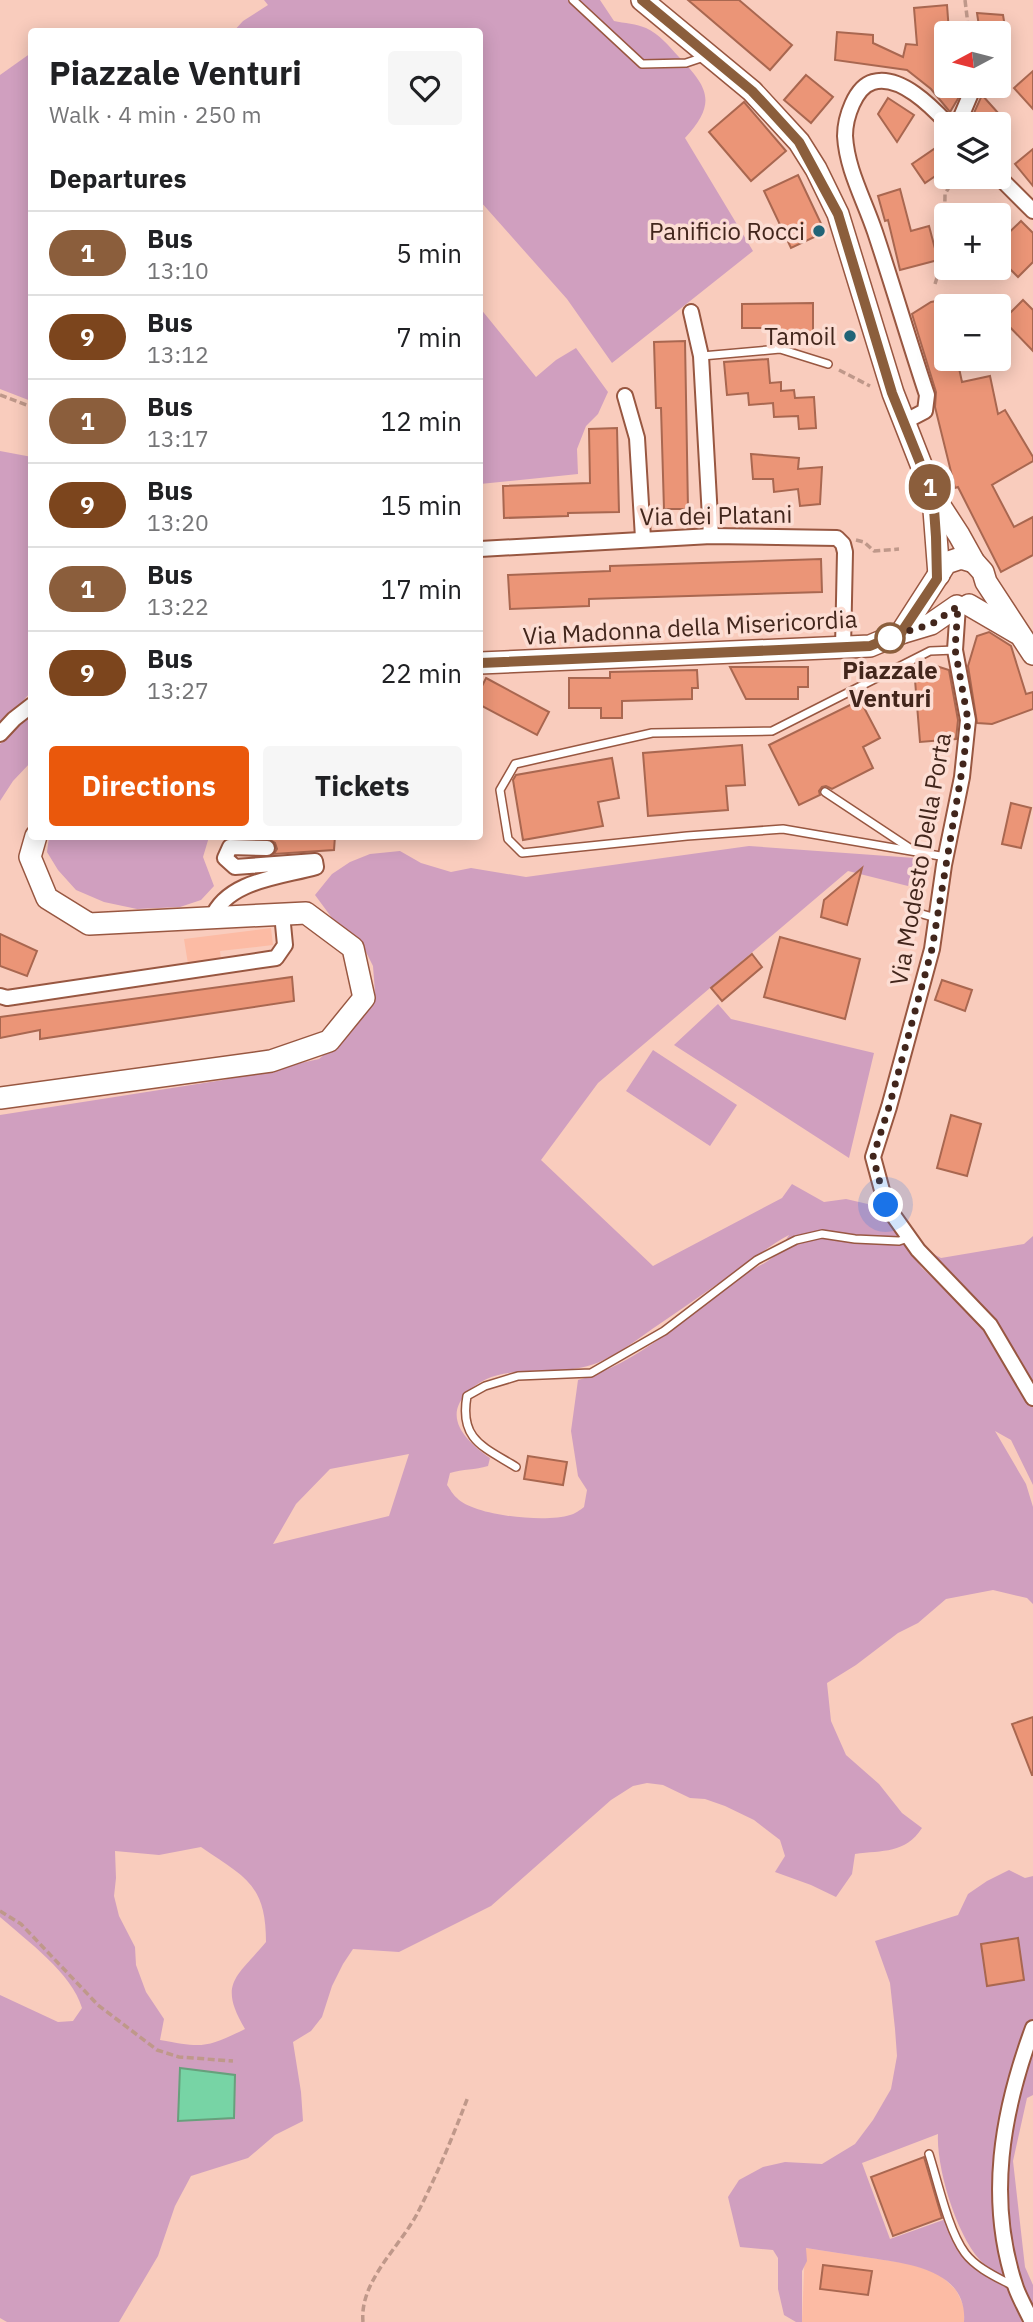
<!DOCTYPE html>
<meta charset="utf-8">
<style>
:root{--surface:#fff;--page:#f6f6f6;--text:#202124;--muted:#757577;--line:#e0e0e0;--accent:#ea580c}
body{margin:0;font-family:"IBM Plex Sans",sans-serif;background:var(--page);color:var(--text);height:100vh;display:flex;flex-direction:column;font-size:26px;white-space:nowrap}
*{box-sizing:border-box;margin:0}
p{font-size:23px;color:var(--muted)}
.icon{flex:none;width:38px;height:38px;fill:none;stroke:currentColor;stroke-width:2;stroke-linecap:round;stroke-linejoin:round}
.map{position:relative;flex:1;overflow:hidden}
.side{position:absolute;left:28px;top:28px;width:455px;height:812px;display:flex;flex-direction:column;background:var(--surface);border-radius:7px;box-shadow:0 4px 18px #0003}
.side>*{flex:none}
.badge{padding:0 14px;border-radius:23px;font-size:24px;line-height:46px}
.needle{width:46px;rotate:263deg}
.fabs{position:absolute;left:934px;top:21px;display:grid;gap:14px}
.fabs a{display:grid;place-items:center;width:77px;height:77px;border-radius:7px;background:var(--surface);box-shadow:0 4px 18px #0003;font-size:35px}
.you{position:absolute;width:35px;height:35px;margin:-18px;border:5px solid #fff;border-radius:50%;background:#1a73e8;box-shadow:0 0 0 10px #1a73e833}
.map>.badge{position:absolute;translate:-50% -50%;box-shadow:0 0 0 4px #fff}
h2{padding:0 21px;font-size:26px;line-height:63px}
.round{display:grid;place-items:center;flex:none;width:74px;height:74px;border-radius:7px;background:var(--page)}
.headline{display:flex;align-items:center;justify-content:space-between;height:119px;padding:0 21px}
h1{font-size:33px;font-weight:700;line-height:52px}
.action{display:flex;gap:14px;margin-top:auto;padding:14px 21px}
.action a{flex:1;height:80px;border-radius:7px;background:var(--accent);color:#fff;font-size:28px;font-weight:700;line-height:80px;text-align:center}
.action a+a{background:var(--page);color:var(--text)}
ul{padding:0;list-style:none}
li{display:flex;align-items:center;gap:21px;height:84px;padding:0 21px;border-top:2px solid var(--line)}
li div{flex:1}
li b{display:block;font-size:26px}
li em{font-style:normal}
li .badge{min-width:77px;font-weight:700;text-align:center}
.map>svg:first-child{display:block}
.built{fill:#fcbba4}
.green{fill:#d09fbf;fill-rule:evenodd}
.water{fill:#77d4a5;stroke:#67a07c;stroke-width:2}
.building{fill:#eb9577;stroke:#a96750;stroke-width:2}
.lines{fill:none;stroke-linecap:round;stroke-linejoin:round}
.lane-casing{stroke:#985741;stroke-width:10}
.street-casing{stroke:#985741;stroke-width:18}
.secondary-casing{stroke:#985741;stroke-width:24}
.path{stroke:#bf988a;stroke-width:3.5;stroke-dasharray:7 3.5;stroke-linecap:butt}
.lane{stroke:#fff;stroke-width:7}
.street{stroke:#fff;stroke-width:14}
.secondary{stroke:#fff;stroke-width:21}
.line-casing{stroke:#fff;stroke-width:16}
.line{stroke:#8b5e3c;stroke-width:10}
.walk{stroke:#42261c;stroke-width:7;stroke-dasharray:0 12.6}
.poi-dot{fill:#216477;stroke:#fcddd3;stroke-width:2.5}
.stop-dot{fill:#fff;stroke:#8b5e3c;stroke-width:3.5}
.labels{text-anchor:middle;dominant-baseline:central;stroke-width:7;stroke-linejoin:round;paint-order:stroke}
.poi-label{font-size:24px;fill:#42261c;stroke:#fcddd3;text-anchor:end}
.street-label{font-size:24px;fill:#42261c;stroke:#fcddd3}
.stop-label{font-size:24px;font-weight:bold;fill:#42261c;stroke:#fcddd3}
</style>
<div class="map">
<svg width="1033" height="2322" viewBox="0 0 1033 2322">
<rect width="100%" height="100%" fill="#f9ccbd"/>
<g class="built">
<polygon points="271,928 273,945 220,951 221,960 188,964 184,939"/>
<polygon points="805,2248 911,2264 939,2274 956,2290 965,2309 964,2322 802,2322"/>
</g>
<g class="green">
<path d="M 264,0 L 600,0 L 614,21 C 624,23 637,24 646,28 C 659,34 669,46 678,56 C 709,88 717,103 685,138 L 753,251 L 612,363 L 567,299 L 480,201 L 480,32 L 233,32 L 243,21 L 268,5 Z"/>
<polygon points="31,53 31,401 0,389 0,75"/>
<polygon points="480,308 536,377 556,360 576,348 608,392 598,414 586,426 577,449 578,474 480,484"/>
<polygon points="0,451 32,457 31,692 0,726"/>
<polygon points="31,715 31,762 13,781 0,801 0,744"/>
<polygon points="49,837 209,837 203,857 214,886 201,900 180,907 137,909 104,902 76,890 58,870 47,852"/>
<path d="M 749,846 L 915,858 L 908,886 L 848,871 L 598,1083 L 541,1160 L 653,1266 L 782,1198 L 792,1184 L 824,1202 L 846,1199 L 872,1205 L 889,1222 L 922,1268 L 967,1309 L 1002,1350 L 1031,1401 L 1033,1408 L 1033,1485 L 1011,1440 L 995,1431 L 1026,1484 L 1033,1507 L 1033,1604 L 1027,1598 L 993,1590 L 946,1599 L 918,1623 L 898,1633 L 856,1665 L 827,1683 L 831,1721 L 846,1755 L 879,1784 L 902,1813 L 922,1828 C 905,1854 883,1850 855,1854 L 852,1874 L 836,1897 L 811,1885 L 775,1872 L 785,1856 L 780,1840 L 754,1820 L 725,1806 L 705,1799 L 690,1798 L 663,1785 L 647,1783 L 633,1786 L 611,1800 L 491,1906 L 399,1952 L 353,1949 L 343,1964 L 332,1986 L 322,2017 L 311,2031 L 293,2042 L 301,2092 L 303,2121 L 275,2135 L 248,2158 L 191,2176 L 175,2206 L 158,2256 L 119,2322 L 7,2322 L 0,2318 L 0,1995 L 58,2022 L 73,2021 L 82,2008 C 72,1973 27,1941 0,1917 L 0,1115 L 223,1080 L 319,1059 L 349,1033 L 367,1011 L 375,992 L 373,966 L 362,944 L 332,918 L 315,895 L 332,874 L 350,862 L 370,854 L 400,851 L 421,863 L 451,872 L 471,868 L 526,877 ZM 789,1235 C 784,1242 780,1252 773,1257 C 764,1265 751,1269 741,1277 C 695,1312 634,1366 578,1380 L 571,1431 L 578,1476 L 587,1490 L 584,1507 C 580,1510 575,1514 570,1515 C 546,1523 474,1516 457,1498 C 453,1495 450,1489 447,1485 L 450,1473 C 463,1469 475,1470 488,1466 L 490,1458 C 469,1443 443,1420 465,1395 C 497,1357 556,1380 597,1363 C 621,1353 640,1337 661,1323 C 687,1305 714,1287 740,1268 C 756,1257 772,1244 789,1235 ZM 409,1454 L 389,1516 L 273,1544 L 296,1504 L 330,1469 ZM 201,1847 C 244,1877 266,1883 266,1942 C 236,1978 218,1983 245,2029 C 206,2048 203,2048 160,2040 L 164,2019 L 146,1992 L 136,1965 L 135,1947 L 119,1916 L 114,1896 L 116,1878 L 115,1851 L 159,1855 Z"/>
<polygon points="718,1004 731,1019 874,1053 849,1158 674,1045"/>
<polygon points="653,1050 737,1105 710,1146 626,1091"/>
<polygon points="1033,1236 1033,1387 991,1318 930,1252 941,1258 1024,1244"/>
<path d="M 1009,1870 L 1025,1878 L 1033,1876 L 1033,2095 L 1027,2098 L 1013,2161 L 1025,2267 L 1033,2285 L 1033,2314 C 1029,2306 1027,2296 1021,2289 C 1013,2278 995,2274 985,2265 C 958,2242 936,2168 938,2134 L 862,2163 L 890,2239 L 946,2219 C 961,2259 965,2266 1005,2283 L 1022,2322 L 964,2322 C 968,2270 909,2264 871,2258 C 849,2255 827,2251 806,2248 L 807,2261 L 802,2271 L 802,2322 L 796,2322 L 784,2315 L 778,2289 L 778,2258 L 773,2250 L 740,2247 L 728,2197 L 739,2180 L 763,2167 L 785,2162 L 822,2164 L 855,2144 L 873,2120 L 891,2089 L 897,2056 L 895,2029 L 890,1983 L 875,1941 L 958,1915 L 968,1894 L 987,1881 Z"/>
</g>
<polygon class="water" points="180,2068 235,2075 234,2118 178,2121"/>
<g class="building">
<polygon points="688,0 739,0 792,45 770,70"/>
<polygon points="947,5 949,32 943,32 947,56 947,86 958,86 959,97 950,112 931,89 907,70 835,60 837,32 873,35 873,43 903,57 906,44 917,45 914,8"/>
<polygon points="977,13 1003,15 1006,33 980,33"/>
<polygon points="1033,71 1033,109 1014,88"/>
<polygon points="806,75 833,97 811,123 784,100"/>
<polygon points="982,95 1008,124 969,124"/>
<polygon points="888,98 914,115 897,142 878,114"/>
<polygon points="744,102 786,151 751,181 709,132"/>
<polygon points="937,147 947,161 947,168 925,183 912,164"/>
<polygon points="1033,149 1033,186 1015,164"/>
<polygon points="798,175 825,232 791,248 764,191"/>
<polygon points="900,189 911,231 929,226 938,260 900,270 888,220 885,221 878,196"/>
<polygon points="1021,221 1033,233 1033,262 1018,277 999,258 999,242"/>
<polygon points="947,299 947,359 957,359 962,382 990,376 998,414 1005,410 1033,457 1033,461 992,485 1014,527 1033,517 1033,555 1001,572 958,487 955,488 935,407 936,392 912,314 931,302"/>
<polygon points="1023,300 1033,310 1033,351 1003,320"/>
<polygon points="813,303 813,340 775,341 775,328 742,328 742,304"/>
<polygon points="685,341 688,509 664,509 661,408 656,408 654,342"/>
<polygon points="768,359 770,383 781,382 781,391 794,390 795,398 814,397 816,428 799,429 798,416 774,417 773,403 749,405 748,393 727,395 724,362"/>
<polygon points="617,428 619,512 568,513 568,516 504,518 503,486 590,483 589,429"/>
<polygon points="751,454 799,458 798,469 822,467 820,504 800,506 798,489 774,492 773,479 753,479"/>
<polygon points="821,559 822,592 589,599 589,606 510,609 508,575 610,571 610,566"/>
<polygon points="989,632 1011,646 1026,694 1033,692 1033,709 992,724 977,723 968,666 977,636"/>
<polygon points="933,665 949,670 958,720 956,739 920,742 915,680 924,676"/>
<polygon points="730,667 808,667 808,687 798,687 798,699 746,699"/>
<polygon points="697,670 698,688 692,688 692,699 622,701 622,718 601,718 601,708 569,708 569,678 610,678 610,672"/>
<polygon points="486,678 549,712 537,735 480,705 480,690"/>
<polygon points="860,700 880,738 863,747 873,768 832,789 826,786 822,787 819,791 820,795 799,805 769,745"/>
<polygon points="742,745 745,785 726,786 728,810 648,816 643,753"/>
<polygon points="612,758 619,798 598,802 603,826 523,840 513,780 516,775"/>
<polygon points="1011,803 1031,808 1021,848 1002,844"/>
<polygon points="264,836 335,836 334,850 274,854 277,849 275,843"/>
<polygon points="862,868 847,925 821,917 824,900"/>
<polygon points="0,934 37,951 27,976 0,966"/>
<polygon points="780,937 860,959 845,1019 764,997"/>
<polygon points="752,954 762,967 722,1001 711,988"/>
<polygon points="292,977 294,1001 40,1039 40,1030 0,1038 0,1017"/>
<polygon points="942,980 972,990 965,1011 935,1000"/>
<polygon points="951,1115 981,1124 967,1176 937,1168"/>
<polygon points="528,1456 567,1462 563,1485 524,1479"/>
<polygon points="1033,1717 1033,1775 1032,1775 1012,1724"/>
<polygon points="1018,1938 1024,1980 987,1986 981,1944"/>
<polygon points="924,2157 942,2218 893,2236 871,2177"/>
<polygon points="823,2265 872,2271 868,2295 820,2289"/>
</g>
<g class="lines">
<defs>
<g id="lane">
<polyline points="573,0 642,64 686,63 704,57"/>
<polyline points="702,356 780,349 828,364"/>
<polyline points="825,792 911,849"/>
<polyline points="946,857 783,829 687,836 522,853 508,839 500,790 515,764 652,733 772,731 930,651 955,650"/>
<polyline points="915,912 936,918"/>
<path d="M 516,1467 C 484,1447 459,1440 467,1396 L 485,1386 L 518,1376 L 591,1373 L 664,1331 L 757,1260 L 796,1240 L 822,1234 L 855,1239 L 899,1241 L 908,1238"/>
<path d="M 929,2154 C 938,2182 948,2230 965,2253 C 977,2269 999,2278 1015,2287"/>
</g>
<g id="street">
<polyline points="958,124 974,86"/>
<polyline points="999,177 1033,211"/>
<polyline points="691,312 701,356 711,536"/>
<polyline points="625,396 637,438 643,538"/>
<path d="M 904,422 L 925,411 L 927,395 C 909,341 893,286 875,232 C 864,199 847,170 845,136 C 845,118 855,87 873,82 C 900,74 932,107 948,124"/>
<polyline points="480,549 711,536 837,538 843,544 845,552 843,648"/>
<polyline points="958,606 955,650 968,720 962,777 944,865 932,949 889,1107 873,1157 886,1205 918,1250 990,1325 1033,1398"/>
<polyline points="0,734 14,719 32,705"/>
<path d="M 212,918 C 227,880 282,877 316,867 L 315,861 L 235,867 L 225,858 L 230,847 L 267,848"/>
<polyline points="0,996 7,998 276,958 285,945 282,914"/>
<path d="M 1032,2322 C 1027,2311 1020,2299 1016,2288 C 986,2200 1002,2112 1033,2028"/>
</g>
<g id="secondary">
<polyline points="642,0 752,91 799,142 816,169 838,214 893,393 933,495 959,535 974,562 983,572 986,582 1033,654"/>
<polyline points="933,497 939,575"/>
<polyline points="969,605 1017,633"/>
<polyline points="901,633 946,563 961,558 974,562"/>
<polyline points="480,663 870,646 901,633 931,624 957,606"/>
<polyline points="0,1098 271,1061 329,1041 364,998 353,948 306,913 89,924 47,898 30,857 36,836"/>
</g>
</defs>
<use href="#lane" class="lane-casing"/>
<use href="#street" class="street-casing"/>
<use href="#secondary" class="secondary-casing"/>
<g class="path">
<polyline points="965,0 969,33"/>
<polyline points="935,284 944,256 945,194 955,177"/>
<polyline points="839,370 870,386"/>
<polyline points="0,395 32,407"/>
<polyline points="856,540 864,542 874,551 899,549"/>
<polyline points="0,1911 21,1924 98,2005 157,2050 179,2057 233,2061"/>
<path d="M 363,2322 C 359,2281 401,2246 418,2212 C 437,2175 453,2136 468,2097"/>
</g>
<use href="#lane" class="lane"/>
<use href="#street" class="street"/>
<use href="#secondary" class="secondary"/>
</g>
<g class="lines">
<defs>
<polyline id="line" points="480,663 870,646 901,633 937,579 936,537 933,495 892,393 838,214 799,142 768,108 752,91 642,0"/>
</defs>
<use href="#line" class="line-casing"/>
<use href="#line" class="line"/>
<polyline class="walk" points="886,1205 873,1157 889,1107 932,949 964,758 968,720 955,649 958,606 932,624 901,633 886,640 890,638"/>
</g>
<g class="poi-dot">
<circle cx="819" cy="231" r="7"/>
<circle cx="850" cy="336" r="7"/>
</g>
<circle class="stop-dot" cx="890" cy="638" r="14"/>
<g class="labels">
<g class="poi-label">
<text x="805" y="231">Panificio Rocci</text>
<text x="836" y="336">Tamoil</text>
</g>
<g class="street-label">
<text transform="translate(716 515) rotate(-1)">Via dei Platani</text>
<text transform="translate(690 627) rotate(-3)">Via Madonna della Misericordia</text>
<text transform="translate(920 859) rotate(-80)">Via Modesto Della Porta</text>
</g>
<g class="stop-label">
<text x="890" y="670">Piazzale<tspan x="890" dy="28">Venturi</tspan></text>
</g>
</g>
</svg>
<div class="fabs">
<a><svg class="needle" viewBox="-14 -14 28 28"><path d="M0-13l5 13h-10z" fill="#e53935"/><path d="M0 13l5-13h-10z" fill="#757577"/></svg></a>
<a><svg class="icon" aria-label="layers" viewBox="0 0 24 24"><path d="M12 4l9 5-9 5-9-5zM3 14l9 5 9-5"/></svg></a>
<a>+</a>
<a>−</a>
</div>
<div class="you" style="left:886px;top:1205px"></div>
<b class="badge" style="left:930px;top:487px;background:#8b5e3c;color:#fff">1</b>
<section class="side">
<div class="headline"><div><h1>Piazzale Venturi</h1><p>Walk · 4 min · 250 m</p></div><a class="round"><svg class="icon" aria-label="heart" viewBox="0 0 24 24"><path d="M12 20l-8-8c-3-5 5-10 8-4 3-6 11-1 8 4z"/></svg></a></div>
<h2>Departures</h2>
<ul>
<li><span class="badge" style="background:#8b5e3c;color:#fff">1</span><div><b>Bus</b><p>13:10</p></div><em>5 min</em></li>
<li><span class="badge" style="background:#7c451d;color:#fff">9</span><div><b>Bus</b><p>13:12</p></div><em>7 min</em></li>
<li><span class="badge" style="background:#8b5e3c;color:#fff">1</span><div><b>Bus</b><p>13:17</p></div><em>12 min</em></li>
<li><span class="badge" style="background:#7c451d;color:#fff">9</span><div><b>Bus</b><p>13:20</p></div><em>15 min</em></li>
<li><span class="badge" style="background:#8b5e3c;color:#fff">1</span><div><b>Bus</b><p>13:22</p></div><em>17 min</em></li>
<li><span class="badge" style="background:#7c451d;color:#fff">9</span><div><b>Bus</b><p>13:27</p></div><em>22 min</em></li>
</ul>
<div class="action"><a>Directions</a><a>Tickets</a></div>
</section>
</div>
